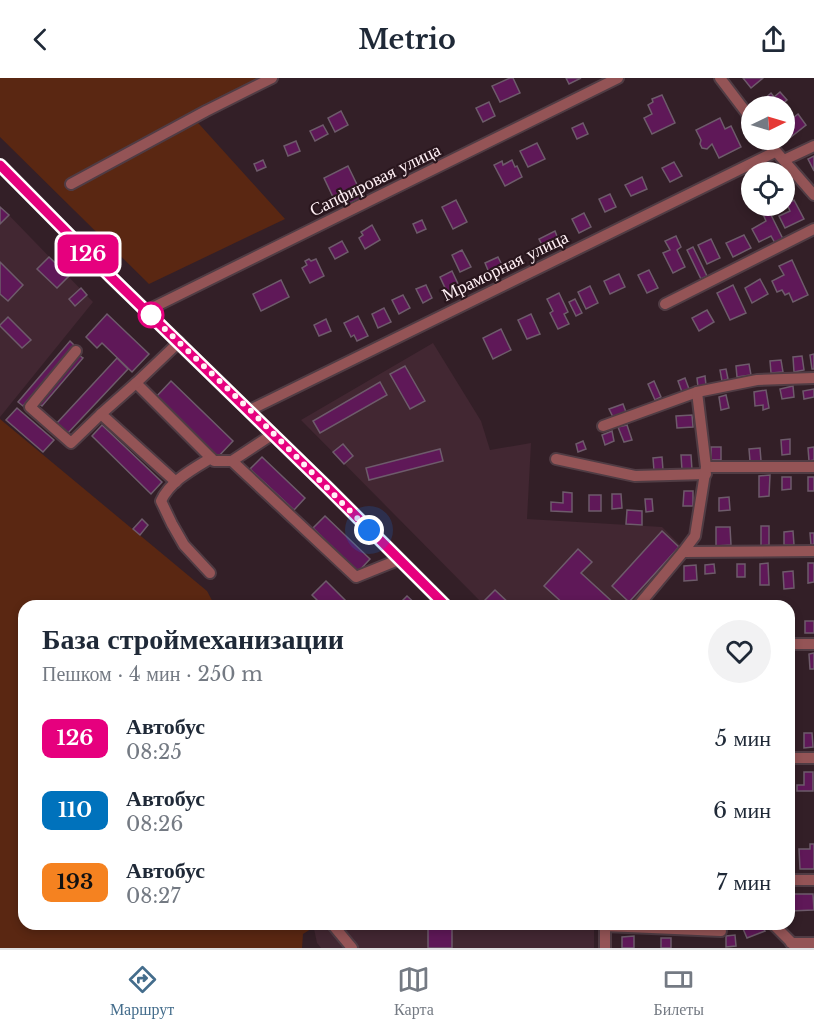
<!DOCTYPE html>
<html lang="ru">
<meta charset="utf-8">
<style>
:root{--surface:#fff;--page:#f2f2f3;--text:#1f2937;--muted:#747a83;--line:#e0e1e3;--accent:#446d8c}
body{margin:0;font-family:"Libre Baskerville",serif;background:var(--page);color:var(--text);height:100vh;display:flex;flex-direction:column;font-size:22px;white-space:nowrap}
*{box-sizing:border-box;margin:0}
p{font-size:20px;color:var(--muted)}
.icon{flex:none;width:33px;height:33px;fill:none;stroke:currentColor;stroke-width:2;stroke-linecap:round;stroke-linejoin:round}
.map{position:relative;flex:1;overflow:hidden}
.sheet{position:absolute;left:18px;top:522px;width:777px;height:330px;display:flex;flex-direction:column;background:var(--surface);border-radius:18px;box-shadow:0 3px 9px #0003}
.sheet>*{flex:none}
.badge{padding:0 12px;border-radius:9px;font-size:21px;line-height:39px}
.needle{width:39px;rotate:85deg}
.controls{position:absolute;left:741px;top:18px;display:grid;gap:12px}
.controls a{display:grid;place-items:center;width:54px;height:54px;border-radius:50%;background:var(--surface);box-shadow:0 3px 9px #0003;font-size:30px}
.you{position:absolute;width:30px;height:30px;margin:-15px;border:4px solid #fff;border-radius:50%;background:#1a73e8;box-shadow:0 0 0 9px #1a73e833}
.map>.badge{position:absolute;translate:-50% -50%;box-shadow:0 0 0 3px #fff}
.round{display:grid;place-items:center;flex:none;width:63px;height:63px;border-radius:32px;background:var(--page)}
.summary{display:flex;align-items:center;justify-content:space-between;height:102px;padding:0 24px}
h1{font-size:28px;font-weight:700;line-height:45px}
ul{padding:0;list-style:none}
li{display:flex;align-items:center;gap:18px;height:72px;padding:0 24px}
li div{flex:1}
li b{display:block;font-size:22px}
li em{font-style:normal}
li .badge{min-width:66px;font-weight:700;text-align:center}
header{display:flex;justify-content:space-between;align-items:center;height:78px;padding:0 24px;background:var(--surface);font-size:27px;font-weight:700}
.dock{display:flex;justify-content:space-around;align-items:center;height:84px;border-top:2px solid var(--line);background:var(--surface);font-size:16px;color:var(--muted)}
.dock a{display:grid;justify-items:center;gap:3px}
.dock .on{color:var(--accent)}
.map>svg:first-child{display:block}
.built{fill:#422732}
.green{fill:#5a2712}
.building{fill:#5f1858;stroke:#6e5b6b;stroke-width:1.5}
.lines{fill:none;stroke-linecap:round;stroke-linejoin:round}
.street-casing{stroke:#503c44;stroke-width:14}
.street{stroke:#945456;stroke-width:10}
.line-casing{stroke:#fff;stroke-width:14}
.line{stroke:#e6007e;stroke-width:9}
.walk{stroke:#fff0f5;stroke-width:6;stroke-dasharray:0 10.8}
.stop-dot{fill:#fff;stroke:#e6007e;stroke-width:3}
.labels{text-anchor:middle;dominant-baseline:central;stroke-width:4.5;stroke-linejoin:round;paint-order:stroke}
.street-label{font-size:18px;fill:#fff0f5;stroke:#29161d}
</style>
<header><svg class="icon" aria-label="back" viewBox="0 0 24 24"><path d="M15 5l-7 7 7 7"/></svg>Metrio<svg class="icon" aria-label="share" viewBox="0 0 24 24"><path d="M12 15V3M7 8l5-5 5 5M5 13v7h14v-7"/></svg></header>
<div class="map">
<svg width="814" height="870" viewBox="0 0 814 870">
<rect width="100%" height="100%" fill="#331f27"/>
<g class="built">
<polygon points="0,128 93,224 0,339"/>
<polygon points="433,265 481,343 490,372 531,365 527,441 662,449 684,471 634,528 485,528 301,342"/>
<polygon points="313,846 594,846 594,870 321,870 317,865"/>
</g>
<g class="green">
<polygon points="0,0 260,0 190,36 285,141 149,206 0,59"/>
<polygon points="0,341 207,513 215,528 24,528 24,846 313,846 314,849 303,856 302,870 0,870"/>
</g>
<g class="building">
<polygon points="510,0 513,0 520,15 500,24 492,8"/>
<polygon points="566,0 581,0 569,6"/>
<polygon points="743,0 763,0 751,10"/>
<polygon points="780,14 787,22 780,28 766,28 762,23 771,15 774,19"/>
<polygon points="662,17 675,45 652,56 644,40 652,36 648,27 653,24 652,21"/>
<polygon points="489,24 495,38 483,44 476,30"/>
<polygon points="341,33 348,47 335,54 328,40"/>
<polygon points="798,36 806,47 791,59 784,50 784,47"/>
<polygon points="720,40 725,51 731,48 741,69 719,80 712,66 707,71 702,70 700,66 701,62 696,52"/>
<polygon points="583,45 588,56 577,61 572,50"/>
<polygon points="323,47 328,56 315,63 310,53"/>
<polygon points="296,63 300,73 288,78 284,68"/>
<polygon points="537,65 545,81 528,89 520,73"/>
<polygon points="814,78 814,93 808,81"/>
<polygon points="263,82 266,89 257,93 254,86"/>
<polygon points="512,82 515,89 517,88 522,99 505,108 494,87 502,83 503,87"/>
<polygon points="674,84 682,98 670,104 662,90"/>
<polygon points="348,88 363,119 349,126 343,114 333,119 324,100"/>
<polygon points="642,99 647,111 631,118 625,107"/>
<polygon points="610,116 616,129 605,134 599,121"/>
<polygon points="456,122 467,144 453,151 442,129"/>
<polygon points="794,122 804,141 785,150 779,138 790,133 787,126"/>
<polygon points="0,129 9,137 0,146"/>
<polygon points="769,133 783,161 775,165 771,158 759,164 752,151 766,143 763,136"/>
<polygon points="584,135 591,149 579,155 572,141"/>
<polygon points="422,142 426,151 417,155 413,146"/>
<polygon points="372,147 380,162 365,171 359,160 363,157 361,154"/>
<polygon points="555,153 560,166 545,173 539,161"/>
<polygon points="744,157 751,170 733,179 726,165"/>
<polygon points="676,158 681,169 677,172 685,189 673,195 663,175 670,172 665,163"/>
<polygon points="711,161 720,180 707,186 698,167"/>
<polygon points="342,163 348,174 335,181 329,170"/>
<polygon points="693,169 707,198 701,201 687,172"/>
<polygon points="462,172 471,189 460,194 452,177"/>
<polygon points="49,179 69,198 57,210 37,191"/>
<polygon points="498,179 504,191 490,197 485,185"/>
<polygon points="309,181 311,183 316,181 324,198 310,205 302,190 307,187 305,183"/>
<polygon points="792,182 808,217 793,224 789,215 785,217 782,212 777,214 772,203 784,197 779,188"/>
<polygon points="0,184 23,207 8,223 0,216"/>
<polygon points="649,192 658,210 647,215 638,197"/>
<polygon points="452,193 459,208 447,214 440,199"/>
<polygon points="619,196 625,209 610,216 604,203"/>
<polygon points="760,201 768,216 752,225 745,210"/>
<polygon points="281,202 289,219 261,233 253,216"/>
<polygon points="426,207 432,220 423,225 416,211"/>
<polygon points="733,207 746,235 730,242 717,215"/>
<polygon points="590,208 598,225 586,231 578,214"/>
<polygon points="81,210 87,217 75,228 69,221"/>
<polygon points="559,215 568,234 564,236 569,246 558,251 550,235 553,233 547,221"/>
<polygon points="403,217 410,230 399,236 392,222"/>
<polygon points="575,221 582,235 576,238 569,224"/>
<polygon points="384,230 391,244 378,250 372,236"/>
<polygon points="707,232 714,244 699,253 692,240"/>
<polygon points="107,236 149,276 132,294 102,265 97,270 86,259"/>
<polygon points="531,236 540,256 527,261 518,242"/>
<polygon points="358,238 368,258 357,263 354,257 351,259 344,245"/>
<polygon points="8,239 31,262 22,270 0,248 0,247"/>
<polygon points="326,241 331,253 319,258 314,247"/>
<polygon points="501,251 511,272 493,281 483,260"/>
<polygon points="70,263 74,267 23,328 18,324"/>
<polygon points="77,276 83,280 42,328 37,324"/>
<polygon points="814,276 814,291 812,291 810,277"/>
<polygon points="802,278 804,292 794,294 793,279"/>
<polygon points="117,280 128,291 67,356 56,346"/>
<polygon points="781,282 783,294 771,295 770,283"/>
<polygon points="749,286 751,297 737,299 736,288"/>
<polygon points="405,288 425,323 410,331 390,296"/>
<polygon points="726,291 728,301 722,303 720,292"/>
<polygon points="705,298 706,307 698,309 697,300"/>
<polygon points="685,300 689,311 682,314 678,303"/>
<polygon points="171,303 233,363 217,380 155,320"/>
<polygon points="654,303 661,319 655,322 648,306"/>
<polygon points="380,304 387,317 320,355 313,343"/>
<polygon points="793,308 794,319 782,321 780,311"/>
<polygon points="814,311 814,319 804,321 803,313"/>
<polygon points="766,312 769,330 763,332 763,327 755,328 754,314"/>
<polygon points="726,317 729,330 721,332 719,319"/>
<polygon points="623,326 626,334 613,339 609,331"/>
<polygon points="17,330 54,362 43,374 6,342"/>
<polygon points="692,337 693,349 677,350 676,338"/>
<polygon points="102,347 162,404 151,416 92,358"/>
<polygon points="627,347 632,362 624,364 618,349"/>
<polygon points="612,353 614,363 605,367 602,357"/>
<polygon points="790,361 790,376 782,377 781,362"/>
<polygon points="583,363 586,371 578,374 576,366"/>
<polygon points="343,366 353,378 344,386 333,374"/>
<rect x="711" y="369" width="10" height="13"/>
<polygon points="814,369 814,382 809,383 808,370"/>
<polygon points="760,370 761,383 750,383 749,371"/>
<polygon points="440,371 443,383 369,402 366,390"/>
<polygon points="681,377 691,377 692,392 682,392"/>
<polygon points="262,379 305,420 294,432 250,391"/>
<polygon points="662,379 663,392 654,393 653,380"/>
<polygon points="770,397 769,418 759,419 759,398"/>
<polygon points="782,399 791,399 791,411 782,412"/>
<rect x="808" y="399" width="6" height="14"/>
<polygon points="684,413 693,413 693,428 683,428"/>
<polygon points="563,414 572,415 572,434 551,433 551,424 563,425"/>
<polygon points="612,416 621,416 622,430 612,431"/>
<rect x="589" y="417" width="12" height="16"/>
<polygon points="729,419 730,432 719,433 719,420"/>
<polygon points="645,421 652,421 653,433 646,434"/>
<polygon points="627,432 642,433 642,447 626,446"/>
<polygon points="325,438 370,481 358,494 313,450"/>
<polygon points="142,441 148,447 140,457 133,451"/>
<polygon points="761,448 769,448 769,467 761,468"/>
<polygon points="716,449 730,449 731,467 716,468"/>
<polygon points="662,453 679,469 629,524 612,508"/>
<polygon points="793,453 794,467 784,467 784,454"/>
<polygon points="810,455 814,455 814,466 811,467"/>
<polygon points="578,471 592,484 581,495 617,528 566,528 544,508"/>
<polygon points="768,485 769,507 760,507 760,486"/>
<polygon points="808,485 814,485 814,504 808,505"/>
<polygon points="714,486 715,495 705,496 705,487"/>
<rect x="737" y="486" width="8" height="13"/>
<polygon points="696,487 697,502 684,503 684,488"/>
<polygon points="793,493 794,510 784,511 783,494"/>
<polygon points="326,503 351,528 323,528 312,517"/>
<polygon points="495,512 512,528 487,528 483,524"/>
<polygon points="407,518 418,528 397,528"/>
<rect x="805" y="543" width="9" height="12"/>
<polygon points="814,575 814,591 810,591 809,576"/>
<polygon points="792,576 793,591 789,592 789,577"/>
<polygon points="804,655 812,655 813,669 804,670"/>
<polygon points="804,694 813,694 813,713 797,713 797,707 804,707"/>
<polygon points="810,766 814,766 814,791 800,791 799,771 810,771"/>
<polygon points="790,816 813,816 814,832 790,833"/>
<rect x="428" y="846" width="24" height="24"/>
<polygon points="709,846 730,846 730,850 710,850"/>
<polygon points="741,846 761,846 765,853 747,860"/>
<polygon points="735,857 736,868 726,869 726,858"/>
<polygon points="634,858 634,870 622,870 622,859"/>
<rect x="661" y="860" width="10" height="10"/>
</g>
<g class="lines">
<defs>
<g id="street">
<polyline points="720,0 752,42"/>
<polyline points="766,62 814,117"/>
<polyline points="784,82 814,68"/>
<polyline points="0,87 110,198 328,410 446,528"/>
<polyline points="71,106 206,33 272,0"/>
<polyline points="665,226 814,151"/>
<polyline points="146,233 618,0"/>
<polyline points="179,264 136,305 214,383 232,383 273,356"/>
<polyline points="76,273 30,329 71,365 101,336"/>
<polyline points="136,305 101,336 176,404"/>
<polyline points="250,332 775,74"/>
<polyline points="603,348 697,314 757,302 814,300"/>
<polyline points="556,381 635,398 706,396"/>
<polyline points="232,383 356,499 398,482"/>
<polyline points="706,389 814,389"/>
<polyline points="683,474 814,473"/>
<path d="M 210,495 L 184,467 L 172,446 L 161,423 C 170,403 193,391 211,380"/>
<polyline points="638,528 683,474 695,458 706,389 697,314"/>
<polyline points="789,566 814,566"/>
<polyline points="789,680 814,680"/>
<polyline points="789,802 814,802"/>
<polyline points="332,846 352,870"/>
<polyline points="773,846 797,870"/>
<polyline points="605,848 721,853"/>
<polyline points="791,865 814,865"/>
<polyline points="605,870 605,846"/>
</g>
</defs>
<use href="#street" class="street-casing"/>
<use href="#street" class="street"/>
</g>
<g class="lines">
<defs>
<polyline id="line" points="0,87 110,198 328,410 446,528"/>
</defs>
<use href="#line" class="line-casing"/>
<use href="#line" class="line"/>
<polyline class="walk" points="151,237 146,233 250,332 369,452"/>
</g>
<circle class="stop-dot" cx="151" cy="237" r="12"/>
<g class="labels">
<g class="street-label">
<text transform="translate(375 102) rotate(-26)">Сапфировая улица</text>
<text transform="translate(505 188) rotate(-26)">Мраморная улица</text>
</g>
</g>
</svg>
<div class="controls">
<a><svg class="needle" viewBox="-14 -14 28 28"><path d="M0-13l5 13h-10z" fill="#e53935"/><path d="M0 13l5-13h-10z" fill="#747a83"/></svg></a>
<a><svg class="icon" aria-label="locate" viewBox="0 0 24 24"><circle cx="12" cy="12" r="6"/><path d="M12 2v4M12 18v4M2 12h4M18 12h4"/></svg></a>
</div>
<div class="you" style="left:369px;top:452px"></div>
<b class="badge" style="left:88px;top:176px;background:#e6007e;color:#fff">126</b>
<section class="sheet">
<div class="summary"><div><h1>База строймеханизации</h1><p>Пешком · 4 мин · 250 m</p></div><a class="round"><svg class="icon" aria-label="heart" viewBox="0 0 24 24"><path d="M12 20l-8-8c-3-5 5-10 8-4 3-6 11-1 8 4z"/></svg></a></div>
<ul>
<li><span class="badge" style="background:#e6007e;color:#fff">126</span><div><b>Автобус</b><p>08:25</p></div><em>5 мин</em></li>
<li><span class="badge" style="background:#0072bc;color:#fff">110</span><div><b>Автобус</b><p>08:26</p></div><em>6 мин</em></li>
<li><span class="badge" style="background:#f58220;color:#111">193</span><div><b>Автобус</b><p>08:27</p></div><em>7 мин</em></li>
</ul>
</section>
</div>
<nav class="dock">
<a class="on"><svg class="icon" aria-label="directions" viewBox="0 0 24 24"><path d="M12 3l9 9-9 9-9-9zM9 14v-3h6M13 9l2 2-2 2"/></svg>Маршрут</a>
<a><svg class="icon" aria-label="map" viewBox="0 0 24 24"><path d="M3 6l6-2 6 2 6-2v14l-6 2-6-2-6 2zM9 4v14M15 6v14"/></svg>Карта</a>
<a><svg class="icon" aria-label="tickets" viewBox="0 0 24 24"><path d="M3 7h18v10H3zM15 7v10"/></svg>Билеты</a>
</nav>
